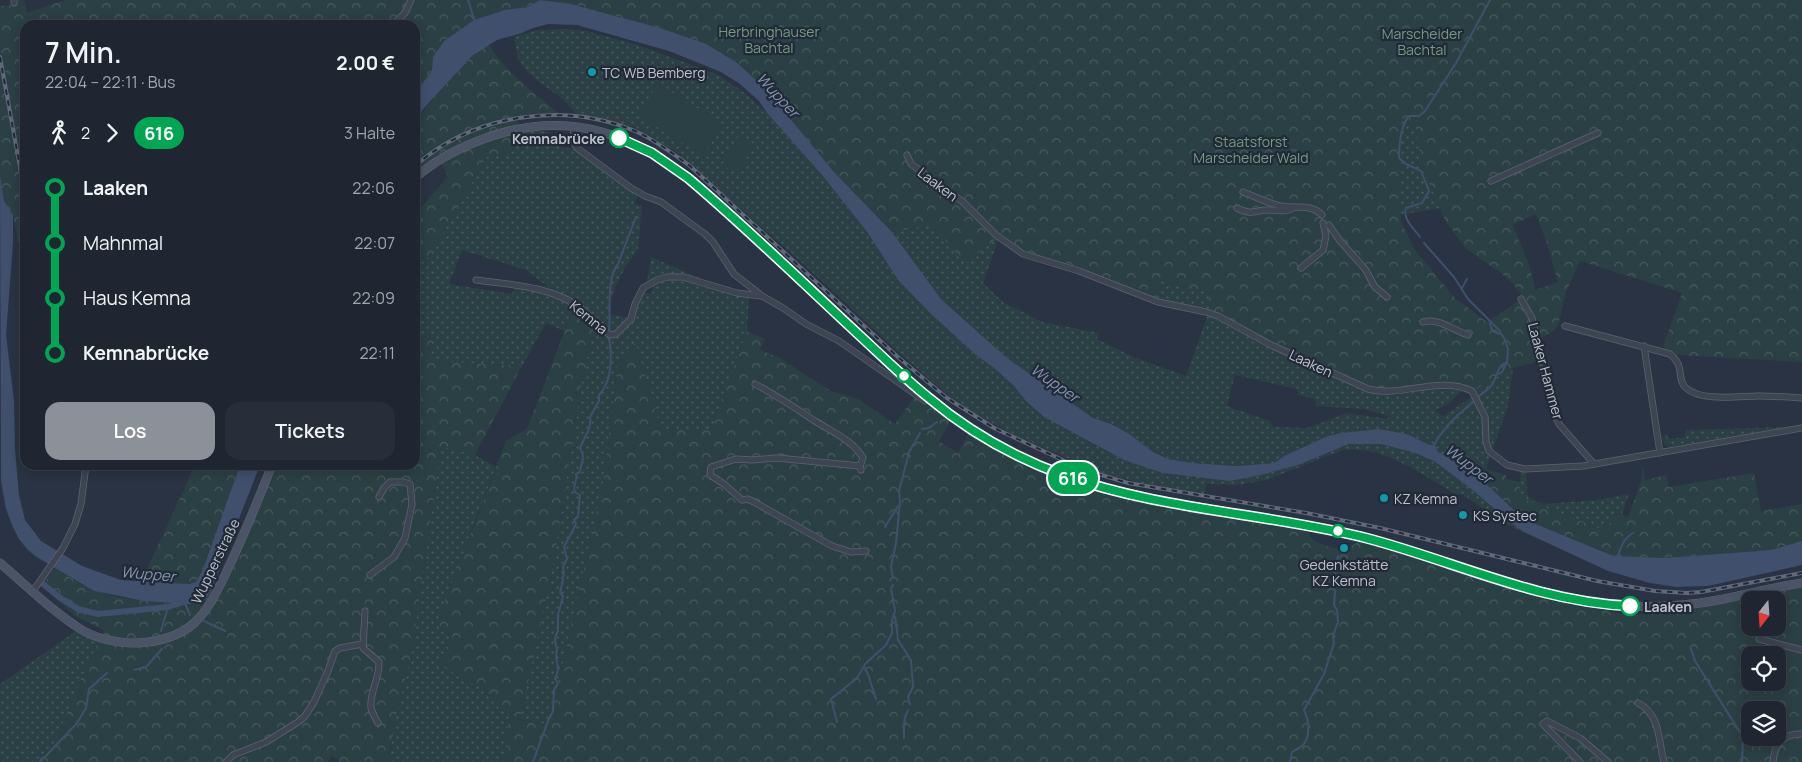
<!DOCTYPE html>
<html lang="de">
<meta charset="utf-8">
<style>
:root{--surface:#1f2632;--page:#272e3a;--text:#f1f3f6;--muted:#a1a5ac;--line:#3c434d;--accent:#8c9099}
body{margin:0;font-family:Manrope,sans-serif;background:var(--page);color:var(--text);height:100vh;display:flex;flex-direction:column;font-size:19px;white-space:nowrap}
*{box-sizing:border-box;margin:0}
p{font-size:16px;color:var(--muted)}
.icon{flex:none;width:28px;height:28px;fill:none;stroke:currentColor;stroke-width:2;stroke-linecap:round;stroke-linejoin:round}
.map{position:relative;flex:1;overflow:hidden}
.side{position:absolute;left:20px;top:20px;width:400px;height:450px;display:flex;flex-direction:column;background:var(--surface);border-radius:15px;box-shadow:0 2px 12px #0003,0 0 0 1px var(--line)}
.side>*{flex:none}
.badge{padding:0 10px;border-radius:16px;font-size:18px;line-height:32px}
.needle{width:32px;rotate:197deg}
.controls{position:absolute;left:1741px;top:591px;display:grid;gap:10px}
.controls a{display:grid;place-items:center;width:45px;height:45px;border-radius:10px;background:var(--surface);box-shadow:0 2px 12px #0003,0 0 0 1px var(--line);font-size:25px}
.map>.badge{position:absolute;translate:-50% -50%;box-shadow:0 0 0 2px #fff}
.legs{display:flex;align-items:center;gap:8px;height:55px;padding:0 25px;font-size:16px}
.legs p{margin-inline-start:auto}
.headline{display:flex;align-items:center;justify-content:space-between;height:85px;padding:0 25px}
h1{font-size:28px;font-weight:600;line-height:38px}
.cta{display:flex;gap:10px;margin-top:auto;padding:10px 25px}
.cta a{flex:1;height:58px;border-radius:15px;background:var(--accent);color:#fff;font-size:20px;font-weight:600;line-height:58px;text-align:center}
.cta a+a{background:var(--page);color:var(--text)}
ul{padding:0 25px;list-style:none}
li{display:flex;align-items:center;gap:18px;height:55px;font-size:19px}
li i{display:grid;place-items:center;width:8px;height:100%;margin:0 6px;background:currentColor}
li i::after{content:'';width:12px;height:12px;margin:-6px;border:4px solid;border-radius:50%;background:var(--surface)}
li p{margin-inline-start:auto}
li:first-child i{background:linear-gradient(#0000 50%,currentColor 0)}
li:last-child i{background:linear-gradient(currentColor 50%,#0000 0)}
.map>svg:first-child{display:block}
.green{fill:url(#green-dots);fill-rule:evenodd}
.forest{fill:url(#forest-crowns);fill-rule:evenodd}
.pitch{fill:#2b4044}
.water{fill:#3f4f6c}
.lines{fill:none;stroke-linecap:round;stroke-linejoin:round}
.stream{stroke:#3f4f6c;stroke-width:2}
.canal{stroke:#3f4f6c;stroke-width:6}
.minor-casing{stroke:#5c6370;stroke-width:7}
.secondary-casing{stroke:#5c6370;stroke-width:9}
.minor{stroke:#3d4553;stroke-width:5.5}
.secondary{stroke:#4b5466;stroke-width:8}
.rail-casing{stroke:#60697a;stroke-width:4}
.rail{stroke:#222a38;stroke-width:2;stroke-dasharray:5.5;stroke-linecap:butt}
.line-1-casing{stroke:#fff;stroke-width:11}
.line-1{stroke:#00a651;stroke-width:8}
.culture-dot{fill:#0f9aa8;stroke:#222a38;stroke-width:2}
.stop-1-dot{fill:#fff;stroke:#00a651;stroke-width:2.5}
.labels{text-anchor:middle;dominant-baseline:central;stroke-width:4.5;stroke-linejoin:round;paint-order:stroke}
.park-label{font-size:14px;fill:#739c7f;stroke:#222a38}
.poi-label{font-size:14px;fill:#bbc1cc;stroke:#222a38;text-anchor:start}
.stop-label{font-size:14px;font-weight:bold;fill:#bbc1cc;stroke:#222a38;text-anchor:end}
.street-label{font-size:14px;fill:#bbc1cc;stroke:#222a38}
.water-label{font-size:15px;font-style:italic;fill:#8495b2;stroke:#222a38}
</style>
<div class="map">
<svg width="1802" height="762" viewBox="0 0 1802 762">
<defs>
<pattern id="green-dots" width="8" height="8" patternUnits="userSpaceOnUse" patternTransform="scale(1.25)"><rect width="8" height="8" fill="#2b4044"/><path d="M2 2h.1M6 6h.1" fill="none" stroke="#485a5e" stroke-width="1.8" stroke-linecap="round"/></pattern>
<pattern id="forest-crowns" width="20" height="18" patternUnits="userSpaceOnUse" patternTransform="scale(1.25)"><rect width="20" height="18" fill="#2b4044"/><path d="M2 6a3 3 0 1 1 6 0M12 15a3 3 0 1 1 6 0" fill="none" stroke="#485a5e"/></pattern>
</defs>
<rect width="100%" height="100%" fill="#293343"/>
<g class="green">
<path d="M 544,0 L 786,0 L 1000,235 L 983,283 L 1003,302 L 1043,322 L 1099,333 L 1097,339 L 1134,357 L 1186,376 L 1208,314 L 1159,302 L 1160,280 L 1185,288 L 1209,292 L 1443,385 L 1464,388 L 1449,404 L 1435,410 L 1443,416 L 1473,396 L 1473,391 L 1513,368 L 1508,406 L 1486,469 L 1476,466 L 1469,471 L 1437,451 L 1431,445 L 1407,434 L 1379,429 L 1341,433 L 1328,436 L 1286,455 L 1274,463 L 1236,466 L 1193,463 L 1168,459 L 1153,452 L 1128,433 L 1111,424 L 1093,418 L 1007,358 L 941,299 L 892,232 L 909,229 L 753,75 L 617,14 ZM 1235,375 L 1297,389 L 1298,395 L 1316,399 L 1315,406 L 1363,409 L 1389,416 L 1387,419 L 1347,413 L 1307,428 L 1273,427 L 1270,421 L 1227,406 Z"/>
<polygon points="1389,0 1442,208 1392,216"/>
<path d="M 566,29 L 586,31 L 638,45 L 718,75 L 745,93 L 767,113 L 822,175 L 868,233 L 898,280 L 931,314 L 976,355 L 994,368 L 1014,386 L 1025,400 L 1044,417 L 1124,460 L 1230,481 L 1261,475 L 1298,465 L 1349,444 L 1381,444 L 1415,453 L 1434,461 L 1470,488 L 1510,522 L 1541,540 L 1512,527 L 1463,495 L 1456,494 C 1422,475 1384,445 1343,450 L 1266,480 L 1238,485 L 1206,484 L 1205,495 L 1144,484 L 1096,471 L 1008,432 L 972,412 L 949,396 L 896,350 L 799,260 L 676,152 L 636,128 L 594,116 L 576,114 C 561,91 532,84 519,60 C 516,54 516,44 514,37 L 537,30 Z"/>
<path d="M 520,128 L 548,132 L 557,145 L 561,147 L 576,149 L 638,194 L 634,204 L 642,206 L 638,249 L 625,268 L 615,288 L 609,306 L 610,314 L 629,318 L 617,332 L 613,334 L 607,332 L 597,322 L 596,325 C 602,331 607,338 616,336 L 633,319 L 642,293 L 645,290 L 646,293 L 652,293 L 653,285 C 662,276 671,280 682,281 L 683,279 L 749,297 L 747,331 L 711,430 L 661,430 L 636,344 L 618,363 L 603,483 L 549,725 L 519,719 L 552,571 L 583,376 L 595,324 L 574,306 L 564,331 L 546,323 L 522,366 L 430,361 L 432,338 L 415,334 L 415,267 L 430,255 L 487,157 L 512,152 ZM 462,250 L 526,270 L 557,294 L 516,286 L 512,294 L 449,284 Z"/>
<polygon points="651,257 704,280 703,281 698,280 657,279 647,282"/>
<polygon points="1789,427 1670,447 1665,445 1662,438 1667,433 1668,439 1685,437 1685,431 1687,430"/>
<polygon points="441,446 475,455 496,467 468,539 451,637 440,665 479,687 509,717 504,762 388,762 397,712 412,651"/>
<polygon points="1521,472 1526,473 1528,497 1543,504 1597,500 1629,494 1622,514 1614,516 1608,526 1603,530 1518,497"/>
<polygon points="76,631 99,642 79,683 54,745 37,762 0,762 0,684"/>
</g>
<g class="forest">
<polygon points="13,0 24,0 27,13 65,0 540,0 528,7 505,10 474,20 444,41 433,57 432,70 415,94 415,25 25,25 25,261 18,240 13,215 4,201 0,175 0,6 13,5"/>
<path d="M 544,0 L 1802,0 L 1802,362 L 1677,355 L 1663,347 L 1682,293 L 1580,261 L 1566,292 L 1558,326 L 1550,334 L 1538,339 L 1539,361 L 1513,368 L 1473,391 L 1457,386 L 1374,391 L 1209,314 L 1209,292 L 1185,288 L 1160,280 L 1159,302 L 1022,254 L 999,237 L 965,263 L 932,225 L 892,232 L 706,44 L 660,28 L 571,4 ZM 1402,118 L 1416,127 L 1421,164 L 1445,220 L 1465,248 L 1501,273 L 1514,285 L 1523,298 L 1487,322 L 1455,298 L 1415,250 L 1401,222 L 1399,184 ZM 1536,214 L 1547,243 L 1558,282 L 1535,290 C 1532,267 1522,246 1512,225 Z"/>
<path d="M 488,44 C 507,73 534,93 560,114 L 538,113 L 516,116 L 520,128 L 512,152 L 487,157 L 429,257 L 415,267 L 415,215 L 448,176 L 441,164 L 415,183 L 415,121 L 460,67 L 472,56 Z"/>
<path d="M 574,306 L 595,324 L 583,376 L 552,571 L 520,720 L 549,725 L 603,483 L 618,363 L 636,343 L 661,430 L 711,430 L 747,331 L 765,339 L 760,350 L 778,357 L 831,391 L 858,399 L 895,424 L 915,396 L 951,420 L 939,441 L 958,453 L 969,432 L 1010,455 L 1076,482 L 1307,529 C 1310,545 1329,546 1343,550 L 1361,541 L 1573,604 L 1622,614 L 1639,615 L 1660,611 L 1694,607 L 1802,587 L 1802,762 L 504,762 L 509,717 L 479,687 L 440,665 L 451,638 L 437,622 L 506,441 L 527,429 ZM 1750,600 L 1778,600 L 1778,628 L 1750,628 ZM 1750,655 L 1778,655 L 1778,682 L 1750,682 ZM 1750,710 L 1778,710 L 1778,738 L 1750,738 Z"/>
<path d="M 415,334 L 432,338 L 431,361 L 522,366 L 475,455 L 441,446 L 412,651 L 397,712 L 388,762 L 341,762 L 332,756 L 328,762 L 37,762 L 54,745 L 79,683 L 104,630 L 75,616 L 42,586 L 55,568 C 68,575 82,587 96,591 C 132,603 163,600 201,597 L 206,599 L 210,590 L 218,590 L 271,465 L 415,465 Z"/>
<polygon points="195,465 240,465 203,569 195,583 189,584 141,582"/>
<path d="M 1476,466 L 1506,475 L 1506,479 L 1520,482 L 1519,497 L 1603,530 L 1608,526 L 1614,516 L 1622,514 L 1628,518 L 1641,481 L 1643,466 L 1645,480 L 1666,475 L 1669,487 L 1754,473 L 1761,511 L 1802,504 L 1802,541 L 1771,550 L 1663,558 L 1618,556 L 1611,555 L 1526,520 C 1505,506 1490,484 1469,471 Z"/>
</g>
<g class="pitch">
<polygon points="658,84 723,124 703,156 638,115"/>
<polygon points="739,135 754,144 738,174 722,165"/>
</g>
<g class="water">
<polygon points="540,0 571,4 660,28 706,44 736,62 766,89 833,171 892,232 941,299 1007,358 1093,418 1111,424 1128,433 1153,452 1168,459 1193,463 1236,466 1274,463 1286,455 1328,436 1341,433 1379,429 1407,434 1430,445 1434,445 1436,447 1437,451 1478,476 1518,514 1526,520 1611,555 1618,556 1664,558 1771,550 1802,541 1802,565 1708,586 1676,587 1650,583 1608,571 1524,532 1510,522 1470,488 1434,461 1415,453 1381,444 1349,444 1298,465 1261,475 1230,481 1163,473 1124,460 1044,417 1025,400 1014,386 994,368 976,355 931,314 898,280 868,233 822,175 767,113 759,101 740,84 721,72 669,51 577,25 548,24 533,28 522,33 497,40 472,56 425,107 415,121 415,94 432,70 433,57 444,41 474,20 505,10 528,7"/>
<polygon points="0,175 4,201 13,215 13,243 6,335 14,401 15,449 19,495 25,520 41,541 82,566 121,580 189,584 196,582 203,569 240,465 260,465 215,580 206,600 201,597 190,604 145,601 94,591 35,556 27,549 19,539 12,525 6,509 1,481"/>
</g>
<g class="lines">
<g class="stream">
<polyline points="468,0 475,22"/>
<path d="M 1420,237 C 1414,229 1402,218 1406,208 L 1422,203 L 1429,191 L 1421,171 L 1406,164 L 1399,158 C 1399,144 1400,127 1409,116 L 1419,116 L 1425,111 L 1456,63 L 1490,0"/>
<path d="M 1424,243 L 1454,277 L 1468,299 L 1499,330 L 1505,340 L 1508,349 L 1507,362 C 1495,367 1498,378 1491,386 C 1487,390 1482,394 1478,397"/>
<polyline points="1462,288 1467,279"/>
<polyline points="1490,323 1492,331 1500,334"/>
<path d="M 609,331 C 611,312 606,278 618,264 L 636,217"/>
<polyline points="1496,375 1502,372 1507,362"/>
<polyline points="922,429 929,428 937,422"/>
<path d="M 1433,447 C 1444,426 1457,416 1474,401"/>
<polyline points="885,527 898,506"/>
<path d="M 1618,557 C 1621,546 1623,539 1633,533"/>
<polyline points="893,578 891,567 896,543 900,502 899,491 909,452 920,433"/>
<polyline points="185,603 190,615"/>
<polyline points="895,616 898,640 911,660 913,687 908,697 910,704"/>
<polyline points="204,621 225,631"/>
<polyline points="161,631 168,607"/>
<polyline points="1691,649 1695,661 1743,737 1742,762"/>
<polyline points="865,668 868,674 876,699"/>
<polyline points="134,670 146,667 162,649"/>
<polyline points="837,722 831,699 857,678 866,663 886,645 892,633 892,620 895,611 891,588 893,585"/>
<path d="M 904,738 C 904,729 903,719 908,710"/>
<polyline points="40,762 77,723 86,708 89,689 107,673"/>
<path d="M 533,762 L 548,721 L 553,711 L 554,690 L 558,683 L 555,679 L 559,668 L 557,664 L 556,655 L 557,649 L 555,641 L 556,635 L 558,631 L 558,615 L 563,596 L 560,593 L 563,579 L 562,578 L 564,575 L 563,567 L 567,559 L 564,547 L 576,524 L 574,520 L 578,516 L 580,495 L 575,492 C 572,485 578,481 576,474 L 580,472 C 581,461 586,459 580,448 C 584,437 592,429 590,417 L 599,401 L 599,395 C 613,380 612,356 609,337"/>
<path d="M 1290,762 L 1292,752 C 1295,750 1300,748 1303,745 C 1311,736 1309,720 1304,710 L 1324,674 L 1334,643 L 1333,636 L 1338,622 L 1337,610 L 1334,605 L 1335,591 L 1333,587 L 1338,556"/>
</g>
<polyline class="canal" points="43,584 59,597 78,609 98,614 168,607 187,601"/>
<defs>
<g id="minor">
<polyline points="14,3 14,0"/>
<polyline points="392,25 405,13 411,0"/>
<polyline points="573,126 575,145 577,148 631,188 645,196 661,202 705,234 713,242 734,274 762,296 783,308 806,324 839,341 925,401 928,398"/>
<path d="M 907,155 L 911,164 L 963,202 L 996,235 L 1023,254 L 1079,271 L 1158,302 L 1206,312 L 1218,316 L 1271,345 L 1368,389 C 1402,398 1439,375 1472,391 L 1485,417 L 1486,442 L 1489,451 L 1507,465 L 1525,469 L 1583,466 L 1802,428"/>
<polyline points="1491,181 1598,133"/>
<path d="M 1243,192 C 1254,196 1265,202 1277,205 C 1292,210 1310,202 1322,215"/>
<path d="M 1237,208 C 1253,216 1254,210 1269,210 C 1279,210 1284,213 1293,208"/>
<polyline points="1329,225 1340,241 1365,269 1375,287 1387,297"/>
<polyline points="1301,268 1323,250 1326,236 1323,223"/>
<path d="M 476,280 C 512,285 552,286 582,309 C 591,316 602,330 610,335 L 616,334 L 631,319 L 635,304 L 643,288 L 657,280 L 667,277 L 683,277 L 737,293 L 761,296"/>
<polyline points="1521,299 1532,318 1555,416 1559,424 1594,464"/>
<path d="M 1423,322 C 1437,317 1455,331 1468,335"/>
<path d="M 1565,326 L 1670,354 C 1686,367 1676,379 1686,388 C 1701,402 1740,396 1759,396 C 1773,396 1788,397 1802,398"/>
<polyline points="1644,346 1660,453"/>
<path d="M 755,384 C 776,395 795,408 815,421 C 832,432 853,440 863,458 L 860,466"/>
<polyline points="861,470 860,466 777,458 752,460 736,459 711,467 710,475 724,484 742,500 748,499 754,502 832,546 851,552 866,551"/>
<polyline points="370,575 394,557 405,538 412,504 410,484 403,482 390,482 384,488 379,497"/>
<polyline points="33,591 63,548 75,524 81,504 86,465"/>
<path d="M 365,611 L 363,648 L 379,662 C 380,678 369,693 371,708 C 372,713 376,719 378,723"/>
<polyline points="1759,639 1802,650"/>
<path d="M 1638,703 C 1661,715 1658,740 1664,762"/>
<polyline points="226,762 233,755 266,742 298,722 305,716 314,702 328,671 335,651 340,648 362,644"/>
<polyline points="1580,762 1543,724 1547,721 1580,738 1608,762"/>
<path d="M 1773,762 C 1774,745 1784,733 1802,734"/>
</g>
<g id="secondary">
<path d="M 415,178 C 433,162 455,150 478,141 C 563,107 633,131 700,188 C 751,236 803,283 854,330 C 900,372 943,414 998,445 C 1109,508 1243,507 1365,538 C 1446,558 1531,599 1614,605 C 1649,608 1683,607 1718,600 C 1746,595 1774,587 1802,583"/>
<path d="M 0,563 C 26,585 54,613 82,630 C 99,640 118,643 137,643 C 157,642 178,637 193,624 C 208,611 216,593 224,577 C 242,540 257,503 272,465"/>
</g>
</defs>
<use href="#minor" class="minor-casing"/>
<use href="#secondary" class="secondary-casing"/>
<use href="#minor" class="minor"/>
<use href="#secondary" class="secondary"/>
<defs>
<g id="rail">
<polyline points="0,57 25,195"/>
<path d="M 415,166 C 474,114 563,101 635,131 C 655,140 672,153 690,166 L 899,358 L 947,398 L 994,428 L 1067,462 L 1095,473 L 1128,483 L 1306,513 L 1380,528 L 1597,581 L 1655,591 L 1687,593 L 1701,592 L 1802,573"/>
</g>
</defs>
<use href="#rail" class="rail-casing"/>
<use href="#rail" class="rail"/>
</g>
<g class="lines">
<defs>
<path id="line-1" d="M 619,138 L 652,153 L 688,178 C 746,227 801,281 857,333 C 881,355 904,378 929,398 C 968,431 1014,457 1063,475 C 1160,510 1266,513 1366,538 C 1454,561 1538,602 1630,606"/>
</defs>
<use href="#line-1" class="line-1-casing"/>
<use href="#line-1" class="line-1"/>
</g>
<g class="culture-dot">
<circle cx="592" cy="72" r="5"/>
<circle cx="1384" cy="498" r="5"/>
<circle cx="1463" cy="515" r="5"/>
<circle cx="1344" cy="548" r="5"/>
</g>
<g class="stop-1-dot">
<circle cx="619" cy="138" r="9"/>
<circle cx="904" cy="376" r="6"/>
<circle cx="1338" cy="531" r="6"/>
<circle cx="1630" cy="606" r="9"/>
</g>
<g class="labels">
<g class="park-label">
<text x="769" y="31">Herbringhauser<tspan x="769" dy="16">Bachtal</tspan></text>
<text x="1422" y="33">Marscheider<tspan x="1422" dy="16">Bachtal</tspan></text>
<text x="1251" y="141">Staatsforst<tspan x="1251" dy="16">Marscheider Wald</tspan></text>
</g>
<g class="poi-label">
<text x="602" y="72">TC WB Bemberg</text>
<text x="1394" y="498">KZ Kemna</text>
<text x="1473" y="515">KS Systec</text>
<text x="1344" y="564" text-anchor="middle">Gedenkstätte<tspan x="1344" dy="16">KZ Kemna</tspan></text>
</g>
<g class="stop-label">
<text x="605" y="138">Kemnabrücke</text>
<text x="1644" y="606" text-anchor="start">Laaken</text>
</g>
<g class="street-label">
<text transform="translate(938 184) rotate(37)">Laaken</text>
<text transform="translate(589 317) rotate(39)">Kemna</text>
<text transform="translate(1311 363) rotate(25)">Laaken</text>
<text transform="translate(1546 371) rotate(75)">Laaker Hammer</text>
<text transform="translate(215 561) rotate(-64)">Wupperstraße</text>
</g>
<g class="water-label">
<text transform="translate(778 95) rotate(47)">Wupper</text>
<text transform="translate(1055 383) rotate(35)">Wupper</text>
<text transform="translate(1469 464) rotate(37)">Wupper</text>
<text transform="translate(148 574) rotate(5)">Wupper</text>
</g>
</g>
</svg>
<div class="controls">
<a><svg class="needle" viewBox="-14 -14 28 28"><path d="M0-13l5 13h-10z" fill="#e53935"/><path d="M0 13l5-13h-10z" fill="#a1a5ac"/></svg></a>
<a><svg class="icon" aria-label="locate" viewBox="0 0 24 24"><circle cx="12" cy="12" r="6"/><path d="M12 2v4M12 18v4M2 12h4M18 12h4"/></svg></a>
<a><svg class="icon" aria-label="layers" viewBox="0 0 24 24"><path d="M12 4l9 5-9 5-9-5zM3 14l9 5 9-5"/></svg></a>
</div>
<b class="badge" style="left:1073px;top:478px;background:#00a651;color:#fff">616</b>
<section class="side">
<div class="headline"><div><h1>7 Min.</h1><p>22:04 – 22:11 · Bus</p></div><b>2.00 €</b></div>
<div class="legs"><svg class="icon" aria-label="walk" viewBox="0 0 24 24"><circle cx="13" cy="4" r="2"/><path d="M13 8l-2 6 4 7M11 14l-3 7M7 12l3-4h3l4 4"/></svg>2<svg class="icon" aria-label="forward" viewBox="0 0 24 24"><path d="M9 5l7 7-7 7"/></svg><b class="badge" style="background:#00a651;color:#fff">616</b><p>3 Halte</p></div>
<ul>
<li><i style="color:#00a651"></i><b>Laaken</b><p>22:06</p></li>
<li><i style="color:#00a651"></i><span>Mahnmal</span><p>22:07</p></li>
<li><i style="color:#00a651"></i><span>Haus Kemna</span><p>22:09</p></li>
<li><i style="color:#00a651"></i><b>Kemnabrücke</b><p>22:11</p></li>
</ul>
<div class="cta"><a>Los</a><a>Tickets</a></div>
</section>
</div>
